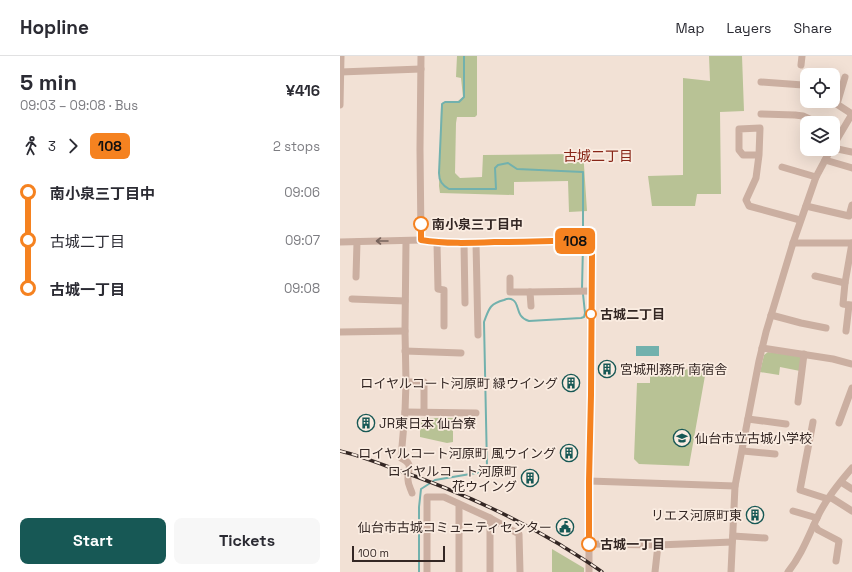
<!DOCTYPE html>
<meta charset="utf-8">
<style>
:root{--surface:#fff;--page:#f7f7f7;--text:#2b2b33;--muted:#7c7c81;--line:#e1e1e2;--accent:#175855}
body{margin:0;font-family:"Space Grotesk","Noto Sans JP",sans-serif;background:var(--page);color:var(--text);height:100vh;display:flex;flex-direction:column;font-size:15px;white-space:nowrap}
*{box-sizing:border-box;margin:0}
p{font-size:13px;color:var(--muted)}
.icon{flex:none;width:22px;height:22px;fill:none;stroke:currentColor;stroke-width:2;stroke-linecap:round;stroke-linejoin:round}
.map{position:relative;flex:1;overflow:hidden}
.side{display:flex;flex-direction:column;background:var(--surface);width:340px}
.side>*{flex:none}
.badge{padding:0 8px;border-radius:6px;font-size:14px;line-height:26px}
.controls{position:absolute;left:460px;top:12px;display:grid;gap:8px}
.controls a{display:grid;place-items:center;width:40px;height:40px;border-radius:8px;background:var(--surface);box-shadow:0 4px 16px #0002;font-size:20px}
.scale{position:absolute;left:12px;bottom:10px;width:93px;box-sizing:border-box;padding-left:4px;border:2px solid #342724;border-top:0;font-size:11px;line-height:14px;white-space:nowrap;color:#342724;-webkit-text-stroke:3px #faece1;paint-order:stroke}
.map>.badge{position:absolute;translate:-50% -50%;box-shadow:0 0 0 2px #fff}
.legs{display:flex;align-items:center;gap:6px;height:44px;padding:0 20px;font-size:13px}
.legs p{margin-inline-start:auto}
.head{display:flex;align-items:center;justify-content:space-between;height:68px;padding:0 20px}
h1{font-size:22px;font-weight:600;line-height:30px}
.primary-button{display:flex;gap:8px;margin-top:auto;padding:8px 20px}
.primary-button a{flex:1;height:46px;border-radius:8px;background:var(--accent);color:#fff;font-size:16px;font-weight:600;line-height:46px;text-align:center}
.primary-button a+a{background:var(--page);color:var(--text)}
ul{padding:0 20px;list-style:none}
li{display:flex;align-items:center;gap:14px;height:48px;font-size:15px}
li i{display:grid;place-items:center;width:6px;height:100%;margin:0 5px;background:currentColor}
li i::after{content:'';width:10px;height:10px;margin:-5px;border:3px solid;border-radius:50%;background:var(--surface)}
li p{margin-inline-start:auto}
li:first-child i{background:linear-gradient(#0000 50%,currentColor 0)}
li:last-child i{background:linear-gradient(currentColor 50%,#0000 0)}
header{display:flex;align-items:center;gap:24px;box-sizing:border-box;height:56px;padding:0 20px;background:var(--surface);border-bottom:1px solid var(--line)}
header strong{font-size:19px}
nav{display:flex;gap:22px;margin-inline-start:auto;font-size:14px}
main{display:flex;flex:1;min-height:0}
.map>svg:first-child{display:block}
.green{fill:#b8c295}
.water{fill:#72b1ad}
.lines{fill:none;stroke-linecap:round;stroke-linejoin:round}
.stream{stroke:#72b1ad;stroke-width:2}
.minor{stroke:#cbafa1;stroke-width:7}
.rail-casing{stroke:#342724;stroke-width:3.5}
.rail{stroke:#faece1;stroke-width:2;stroke-dasharray:6;stroke-linecap:butt}
.oneway{stroke:#78645c}
.line-1-casing{stroke:#fff;stroke-width:9}
.line-1{stroke:#f58220;stroke-width:6}
.stop-1-dot{fill:#fff;stroke:#f58220;stroke-width:2}
.labels{text-anchor:middle;dominant-baseline:central;stroke-width:3.5;stroke-linejoin:round;paint-order:stroke}
.stop-label{font-size:13px;font-weight:bold;fill:#342724;stroke:#faece1;text-anchor:start}
.poi-label{font-size:13px;fill:#342724;stroke:#faece1;text-anchor:end}
.neighbourhood-label{font-size:14px;fill:#882618;stroke:#faece1}
</style>
<header>
<strong>Hopline</strong>
<nav><a>Map</a><a>Layers</a><a>Share</a></nav>
</header>
<main>
<section class="side">
<div class="head"><div><h1>5 min</h1><p>09:03 – 09:08 · Bus</p></div><b>¥416</b></div>
<div class="legs"><svg class="icon" aria-label="walk" viewBox="0 0 24 24"><circle cx="13" cy="4" r="2"/><path d="M13 8l-2 6 4 7M11 14l-3 7M7 12l3-4h3l4 4"/></svg>3<svg class="icon" aria-label="forward" viewBox="0 0 24 24"><path d="M9 5l7 7-7 7"/></svg><b class="badge" style="background:#f58220;color:#111">108</b><p>2 stops</p></div>
<ul>
<li><i style="color:#f58220"></i><b>南小泉三丁目中</b><p>09:06</p></li>
<li><i style="color:#f58220"></i><span>古城二丁目</span><p>09:07</p></li>
<li><i style="color:#f58220"></i><b>古城一丁目</b><p>09:08</p></li>
</ul>
<div class="primary-button"><a>Start</a><a>Tickets</a></div>
</section>
<div class="map">
<svg width="512" height="516" viewBox="0 0 512 516">
<rect width="100%" height="100%" fill="#f2e1d5"/>
<g class="green">
<polygon points="117,0 137,0 137,59 135,61 117,61 116,67 115,117 120,122 142,121 143,99 233,98 243,94 247,155 229,156 228,125 174,126 174,139 100,137 99,130 101,49 103,46 118,45 123,41 121,22 116,21"/>
<polygon points="369,0 402,0 404,55 380,56 381,138 357,138 355,150 312,150 308,120 343,119 343,22 370,25"/>
<polygon points="428,296 459,300 462,303 460,315 440,311 439,319 420,316 424,299"/>
<polygon points="310,312 366,314 349,410 299,408 294,403 297,327 310,327"/>
<polygon points="80,362 113,362 113,386 107,387 80,381"/>
<polygon points="212,493 244,512 244,516 212,516"/>
</g>
<rect class="water" x="296" y="290" width="23" height="10"/>
<g class="lines">
<g class="stream">
<path d="M 124,0 L 124,41 L 119,46 L 105,46 L 102,48 L 102,50 L 99,117 C 99,125 102,129 109,133 L 156,133 L 155,112 L 158,109 L 168,107 L 177,113 L 243,116 L 243,178"/>
<polyline points="242,233 243,189"/>
<path d="M 79,516 L 79,451 L 81,433 L 95,424 L 142,416 L 147,411 L 144,266 C 149,253 149,248 164,244 C 166,243 170,242 173,244 C 180,248 175,261 189,265 L 241,262 L 244,261 L 245,257 L 243,238"/>
</g>
<g class="minor">
<polyline points="81,0 80,93 81,184 97,187 136,187 246,184 251,190 252,196 251,339 249,419 249,516"/>
<polyline points="461,9 462,0"/>
<polyline points="0,16 81,13"/>
<polyline points="421,26 463,29 467,31"/>
<polyline points="492,45 512,58"/>
<polyline points="497,48 505,21"/>
<polyline points="0,49 1,0"/>
<polyline points="421,58 455,59 463,60 478,67"/>
<polyline points="493,90 512,58"/>
<polyline points="493,92 512,96"/>
<polyline points="419,99 420,72 399,73 399,94 403,99 419,99 416,122 406,144 409,150 460,164"/>
<polyline points="485,104 512,112"/>
<polyline points="442,111 476,121"/>
<polyline points="466,150 509,160 512,149"/>
<path d="M 66,185 L 65,275 L 66,326 L 65,356 L 61,402 C 75,409 67,413 68,424 C 68,429 71,433 72,437"/>
<polyline points="0,186 81,184"/>
<polyline points="97,187 98,233 104,234 104,270"/>
<polyline points="124,187 125,247"/>
<polyline points="136,187 138,279"/>
<polyline points="453,187 512,187"/>
<polyline points="475,220 505,227 512,187"/>
<polyline points="16,221 17,186"/>
<polyline points="170,222 170,236 190,236"/>
<polyline points="505,227 503,248 509,249"/>
<polyline points="12,243 65,245"/>
<polyline points="191,250 190,236 252,235"/>
<polyline points="431,259 461,267 486,272"/>
<polyline points="506,275 509,249 512,249"/>
<polyline points="0,276 65,275"/>
<polyline points="422,292 493,303 512,308"/>
<polyline points="65,295 121,297"/>
<polyline points="66,326 84,326 84,356"/>
<polyline points="458,346 464,298"/>
<polyline points="65,356 136,357"/>
<polyline points="408,363 446,368"/>
<polyline points="473,366 460,434 488,443"/>
<polyline points="499,367 512,332"/>
<polyline points="403,395 435,398"/>
<polyline points="249,425 395,430"/>
<polyline points="501,426 512,433"/>
<polyline points="490,441 512,455"/>
<polyline points="453,455 477,462"/>
<polyline points="474,469 478,474 499,485 496,505"/>
<polyline points="393,480 425,482"/>
<polyline points="249,488 318,489 392,486"/>
<polyline points="87,516 87,441 104,441 150,462 179,478 180,516"/>
<polyline points="119,516 119,449"/>
<polyline points="150,516 150,462"/>
<polyline points="315,516 318,489"/>
<polyline points="391,516 395,430 419,305 426,276 453,187 476,121 491,93"/>
<path d="M 448,516 C 461,500 468,481 477,462 C 485,444 499,427 512,412"/>
</g>
<defs>
<path id="rail" d="M 0,395 C 17,399 33,405 49,411 C 108,431 165,456 219,488 C 233,497 249,506 262,516"/>
</defs>
<use href="#rail" class="rail-casing"/>
<use href="#rail" class="rail"/>
</g>
<defs><path id="oneway-shaft" d="M-6 0H5M1.5-3L5.5 0L1.5 3" fill="none" stroke-width="1.6" stroke-linecap="round" stroke-linejoin="round"/></defs>
<use class="oneway" href="#oneway-shaft" transform="translate(42 185) rotate(180)"/>
<g class="lines">
<defs>
<path id="line-1" d="M 81,168 L 81,184 C 106,188 130,187 155,186 C 185,186 216,185 246,184 L 250,190 L 252,196 L 251,339 L 249,425 L 249,488"/>
</defs>
<use href="#line-1" class="line-1-casing"/>
<use href="#line-1" class="line-1"/>
</g>
<defs>
<symbol id="building-ring" viewBox="-11 -11 22 22"><circle r="9.5" fill="#faece1" stroke="#175855" stroke-width="1.5"/><path d="M-4-6H4V6H1V3H-1V6H-4ZM-2.5-4.3h1.7v1.8h-1.7ZM.8-4.3h1.7v1.8H.8ZM-2.5-1h1.7V.8h-1.7ZM.8-1h1.7V.8H.8Z" fill="#175855"/></symbol>
<symbol id="school-ring" viewBox="-11 -11 22 22"><circle r="9.5" fill="#faece1" stroke="#175855" stroke-width="1.5"/><path d="M0-5L7-2L0 1L-7-2ZM-4 1L0 2.5L4 1V4Q0 6-4 4Z" fill="#175855"/></symbol>
<symbol id="civic-ring" viewBox="-11 -11 22 22"><circle r="9.5" fill="#faece1" stroke="#175855" stroke-width="1.5"/><path d="M-.6-6.5H3V-4.5H.6V-3L4-1V1h2V6H-6V1h2V-1L-.6-3ZM-1.2 2.5V6h2.4V2.5Z" fill="#175855"/></symbol>
</defs>
<g fill-rule="evenodd">
<use href="#building-ring" x="257" y="303" width="20" height="20"/>
<use href="#building-ring" x="221" y="317" width="20" height="20"/>
<use href="#building-ring" x="16" y="357" width="20" height="20"/>
<use href="#school-ring" x="332" y="372" width="20" height="20"/>
<use href="#building-ring" x="219" y="387" width="20" height="20"/>
<use href="#building-ring" x="180" y="412" width="20" height="20"/>
<use href="#building-ring" x="405" y="449" width="20" height="20"/>
<use href="#civic-ring" x="215" y="461" width="20" height="20"/>
</g>
<g class="stop-1-dot">
<circle cx="81" cy="168" r="7"/>
<circle cx="251" cy="258" r="5"/>
<circle cx="249" cy="488" r="7"/>
</g>
<g class="labels">
<g class="stop-label">
<text x="92" y="168">南小泉三丁目中</text>
<text x="260" y="258">古城二丁目</text>
<text x="260" y="488">古城一丁目</text>
</g>
<g class="poi-label">
<text x="280" y="313" text-anchor="start">宮城刑務所 南宿舎</text>
<text x="218" y="327">ロイヤルコート河原町 緑ウイング</text>
<text x="39" y="367" text-anchor="start">JR東日本 仙台寮</text>
<text x="355" y="382" text-anchor="start">仙台市立古城小学校</text>
<text x="216" y="397">ロイヤルコート河原町 風ウイング</text>
<text x="177" y="415">ロイヤルコート河原町<tspan x="177" dy="15">花ウイング</tspan></text>
<text x="402" y="459">リエス河原町東</text>
<text x="212" y="471">仙台市古城コミュニティセンター</text>
</g>
<g class="neighbourhood-label">
<text x="258" y="100">古城二丁目</text>
</g>
</g>
</svg>
<div class="controls">
<a><svg class="icon" aria-label="locate" viewBox="0 0 24 24"><circle cx="12" cy="12" r="6"/><path d="M12 2v4M12 18v4M2 12h4M18 12h4"/></svg></a>
<a><svg class="icon" aria-label="layers" viewBox="0 0 24 24"><path d="M12 4l9 5-9 5-9-5zM3 14l9 5 9-5"/></svg></a>
</div>
<div class="scale">100 m</div>
<b class="badge" style="left:235px;top:185px;background:#f58220;color:#111">108</b>
</div>
</main>
